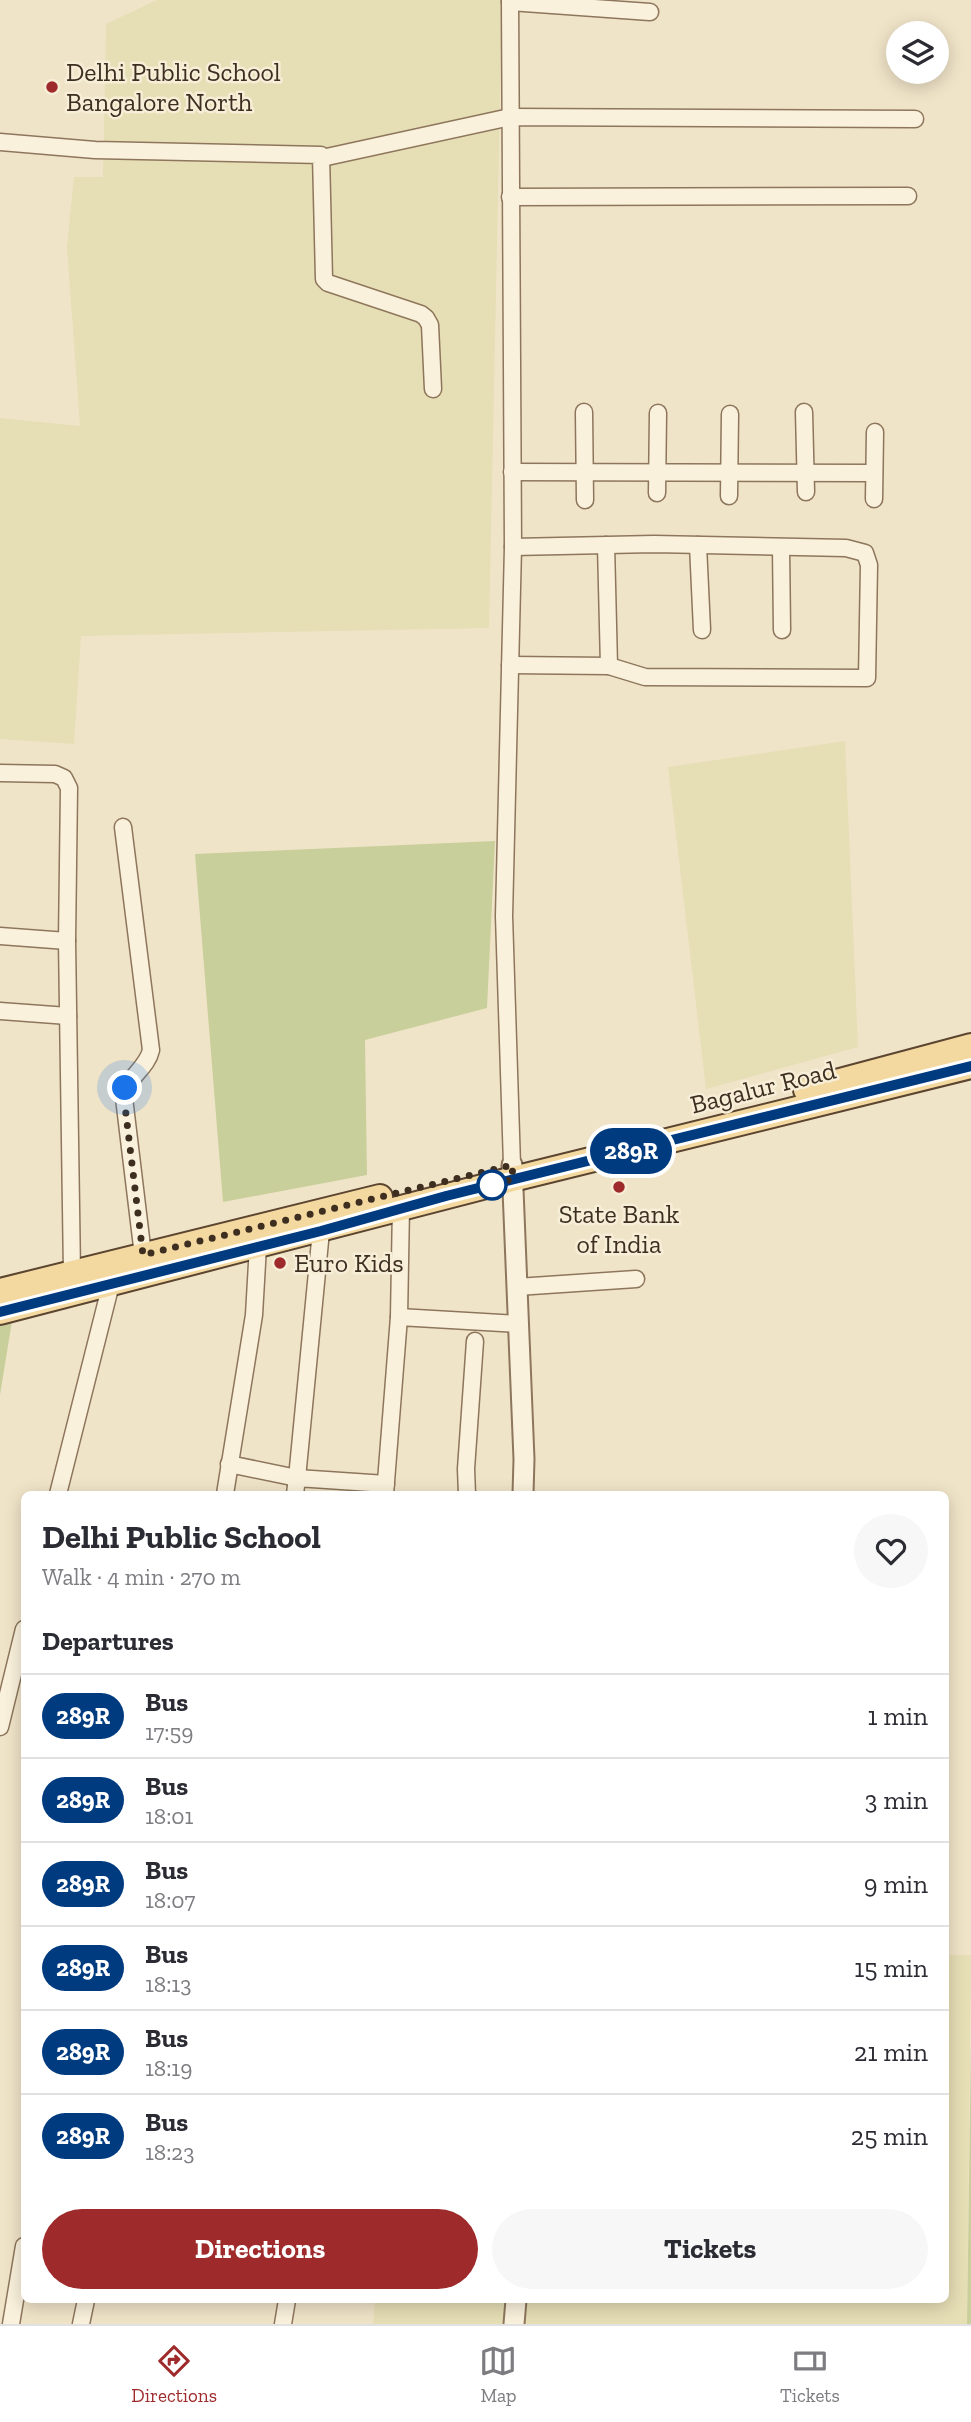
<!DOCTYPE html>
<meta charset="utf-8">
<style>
:root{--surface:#fff;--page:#f7f7f7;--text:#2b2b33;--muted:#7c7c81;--line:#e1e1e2;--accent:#9e2a2b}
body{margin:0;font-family:"Zilla Slab",serif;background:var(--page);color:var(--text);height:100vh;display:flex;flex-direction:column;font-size:26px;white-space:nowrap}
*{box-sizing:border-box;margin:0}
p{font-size:23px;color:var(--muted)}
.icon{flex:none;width:38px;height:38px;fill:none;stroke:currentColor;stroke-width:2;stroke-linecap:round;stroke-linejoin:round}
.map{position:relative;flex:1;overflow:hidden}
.sheet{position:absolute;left:21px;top:1491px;width:928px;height:812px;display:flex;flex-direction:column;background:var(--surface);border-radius:10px;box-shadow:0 4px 18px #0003}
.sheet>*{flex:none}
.badge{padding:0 14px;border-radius:23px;font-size:24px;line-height:46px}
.controls{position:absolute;left:886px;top:21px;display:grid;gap:14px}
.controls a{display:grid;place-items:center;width:63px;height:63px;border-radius:50%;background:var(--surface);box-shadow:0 4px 18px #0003;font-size:35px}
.you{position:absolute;width:35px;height:35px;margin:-18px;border:5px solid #fff;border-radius:50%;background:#1a73e8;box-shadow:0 0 0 10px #1a73e833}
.map>.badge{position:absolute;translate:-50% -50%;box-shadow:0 0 0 4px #fff}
h2{padding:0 21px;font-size:26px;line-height:63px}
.round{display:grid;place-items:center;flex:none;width:74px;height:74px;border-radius:37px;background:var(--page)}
.head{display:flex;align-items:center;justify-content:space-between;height:119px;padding:0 21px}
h1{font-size:33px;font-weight:700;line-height:52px}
.cta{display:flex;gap:14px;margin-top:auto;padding:14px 21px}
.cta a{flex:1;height:80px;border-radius:42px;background:var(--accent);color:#fff;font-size:28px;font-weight:700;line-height:80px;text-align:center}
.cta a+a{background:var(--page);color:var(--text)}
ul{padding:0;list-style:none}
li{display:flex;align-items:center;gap:21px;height:84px;padding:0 21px;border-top:2px solid var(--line)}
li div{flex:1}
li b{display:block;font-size:26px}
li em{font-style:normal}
li .badge{min-width:77px;font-weight:700;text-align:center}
.menu{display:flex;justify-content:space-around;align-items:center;height:98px;border-top:2px solid var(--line);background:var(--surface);font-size:19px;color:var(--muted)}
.menu a{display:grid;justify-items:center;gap:4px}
.menu .active{color:var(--accent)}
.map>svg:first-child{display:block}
.farmland{fill:#e6deb5}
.green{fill:#c9cf9b}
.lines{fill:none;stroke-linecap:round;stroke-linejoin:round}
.minor-casing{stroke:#8d765c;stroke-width:19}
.tertiary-casing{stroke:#8d765c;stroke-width:23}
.primary-casing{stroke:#5b4430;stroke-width:28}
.minor{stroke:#faf1dc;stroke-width:16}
.tertiary{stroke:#faf1dc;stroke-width:19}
.primary{stroke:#f3d9a0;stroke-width:24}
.line-casing{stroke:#fff;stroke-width:16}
.line{stroke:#003b80;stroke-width:10}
.walk{stroke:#3d2e20;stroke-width:7;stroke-dasharray:0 12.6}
.poi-dot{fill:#9e2a2b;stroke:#f7eed8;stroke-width:2.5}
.stop-dot{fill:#fff;stroke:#003b80;stroke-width:3.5}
.labels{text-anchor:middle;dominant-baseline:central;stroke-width:5;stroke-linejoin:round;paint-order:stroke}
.poi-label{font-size:26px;fill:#3d2e20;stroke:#f7eed8;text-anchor:start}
.street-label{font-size:26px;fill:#3d2e20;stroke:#f7eed8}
</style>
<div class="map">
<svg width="971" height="2324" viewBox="0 0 971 2324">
<rect width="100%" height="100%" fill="#f0e4c8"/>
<g class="farmland">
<polygon points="157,0 502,0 489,628 81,636 74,744 0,739 0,418 80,426 67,247 74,177 103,177 106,24"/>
<polygon points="845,741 858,1047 706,1089 668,767"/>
<polygon points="945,1955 971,1955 967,2324 521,2324 522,2300 945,2300"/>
<polygon points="375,2300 507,2300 506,2324 373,2324"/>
</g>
<g class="green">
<polygon points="495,841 487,1008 365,1040 367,1175 223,1202 195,854"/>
<polygon points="12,1321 0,1395 0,1324"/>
<polygon points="971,2040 971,2324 967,2324"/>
</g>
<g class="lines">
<defs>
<g id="minor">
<polyline points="510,0 513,547 504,916 512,1165"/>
<polyline points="510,2 650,12"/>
<polyline points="0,142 95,150 321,155 324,279 328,283 421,314 426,318 430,325 433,389"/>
<polyline points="322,158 510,117 915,119"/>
<polyline points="510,197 908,196"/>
<polyline points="584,412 585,500"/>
<polyline points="804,412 806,492"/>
<polyline points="512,472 874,473"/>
<polyline points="657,493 658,413"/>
<polyline points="729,496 730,414"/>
<polyline points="874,499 875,432"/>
<polyline points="606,545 609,666"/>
<polyline points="698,545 702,630"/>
<polyline points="781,547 782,630"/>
<polyline points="510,665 609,666 645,677 867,678 869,565 865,553 846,548 654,544 513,547"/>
<polyline points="0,773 55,774 64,778 69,788 67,941 72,1273"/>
<path d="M 123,827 L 151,1050 C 147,1069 126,1077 124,1098 L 143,1255"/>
<polyline points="0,936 67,941"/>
<polyline points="0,1011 68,1016"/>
<polyline points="517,1287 636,1279"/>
<polyline points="399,1317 401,1207"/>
<polyline points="229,1464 297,1478 321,1231"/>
<polyline points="58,1494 111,1284 110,1277"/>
<polyline points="225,1494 254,1315 258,1246"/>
<polyline points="295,1494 297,1478 386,1484"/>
<polyline points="385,1494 399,1317 519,1324"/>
<polyline points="467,1494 466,1469 475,1341"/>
<polyline points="0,1727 24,1629"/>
<polyline points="11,2324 24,2246"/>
<polyline points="81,2324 86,2300"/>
<polyline points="283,2324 287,2300"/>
</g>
<g id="tertiary">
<polyline points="512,1165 524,1459 523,1494"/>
<polyline points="514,2324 516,2300"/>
</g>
<g id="primary">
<polyline points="806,1090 971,1046"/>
<polyline points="0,1291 380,1197"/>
<polyline points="0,1312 513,1179 971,1066"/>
</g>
</defs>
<use href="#minor" class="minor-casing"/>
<use href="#tertiary" class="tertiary-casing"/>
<use href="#primary" class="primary-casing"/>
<use href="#minor" class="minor"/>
<use href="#tertiary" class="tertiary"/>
<use href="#primary" class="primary"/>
</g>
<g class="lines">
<defs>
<polyline id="line" points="0,1312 321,1231 446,1196 971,1066"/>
</defs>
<use href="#line" class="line-casing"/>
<use href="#line" class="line"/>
<polyline class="walk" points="125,1088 124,1098 143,1255 512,1165 513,1179 492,1185"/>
</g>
<g class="poi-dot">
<circle cx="52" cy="87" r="7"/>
<circle cx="619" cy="1187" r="7"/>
<circle cx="280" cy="1263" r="7"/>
</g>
<circle class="stop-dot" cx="492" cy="1185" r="14"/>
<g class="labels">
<g class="poi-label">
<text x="66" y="72">Delhi Public School<tspan x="66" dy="30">Bangalore North</tspan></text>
<text x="619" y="1214" text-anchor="middle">State Bank<tspan x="619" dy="30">of India</tspan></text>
<text x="294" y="1263">Euro Kids</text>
</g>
<g class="street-label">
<text transform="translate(763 1087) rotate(-14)">Bagalur Road</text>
</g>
</g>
</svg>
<div class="controls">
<a><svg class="icon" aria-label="layers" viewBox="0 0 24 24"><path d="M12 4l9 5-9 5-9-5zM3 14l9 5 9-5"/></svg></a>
</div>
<div class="you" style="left:125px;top:1088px"></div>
<b class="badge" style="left:631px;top:1151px;background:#003b80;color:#fff">289R</b>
<section class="sheet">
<div class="head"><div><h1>Delhi Public School</h1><p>Walk · 4 min · 270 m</p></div><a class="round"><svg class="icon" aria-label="heart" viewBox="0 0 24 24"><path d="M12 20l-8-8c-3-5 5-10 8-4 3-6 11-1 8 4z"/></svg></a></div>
<h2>Departures</h2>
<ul>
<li><span class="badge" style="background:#003b80;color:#fff">289R</span><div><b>Bus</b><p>17:59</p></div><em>1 min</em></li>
<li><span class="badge" style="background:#003b80;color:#fff">289R</span><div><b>Bus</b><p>18:01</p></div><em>3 min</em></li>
<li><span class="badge" style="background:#003b80;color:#fff">289R</span><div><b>Bus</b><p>18:07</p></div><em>9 min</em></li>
<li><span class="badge" style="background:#003b80;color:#fff">289R</span><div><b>Bus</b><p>18:13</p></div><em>15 min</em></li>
<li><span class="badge" style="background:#003b80;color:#fff">289R</span><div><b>Bus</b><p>18:19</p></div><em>21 min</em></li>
<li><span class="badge" style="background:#003b80;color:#fff">289R</span><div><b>Bus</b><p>18:23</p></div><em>25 min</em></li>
</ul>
<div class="cta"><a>Directions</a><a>Tickets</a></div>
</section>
</div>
<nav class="menu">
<a class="active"><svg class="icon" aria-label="directions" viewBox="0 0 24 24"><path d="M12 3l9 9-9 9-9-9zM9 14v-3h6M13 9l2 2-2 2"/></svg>Directions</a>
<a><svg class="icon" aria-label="map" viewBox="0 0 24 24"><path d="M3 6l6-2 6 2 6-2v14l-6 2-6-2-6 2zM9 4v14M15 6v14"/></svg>Map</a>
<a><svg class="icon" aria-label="tickets" viewBox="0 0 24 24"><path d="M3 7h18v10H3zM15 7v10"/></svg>Tickets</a>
</nav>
